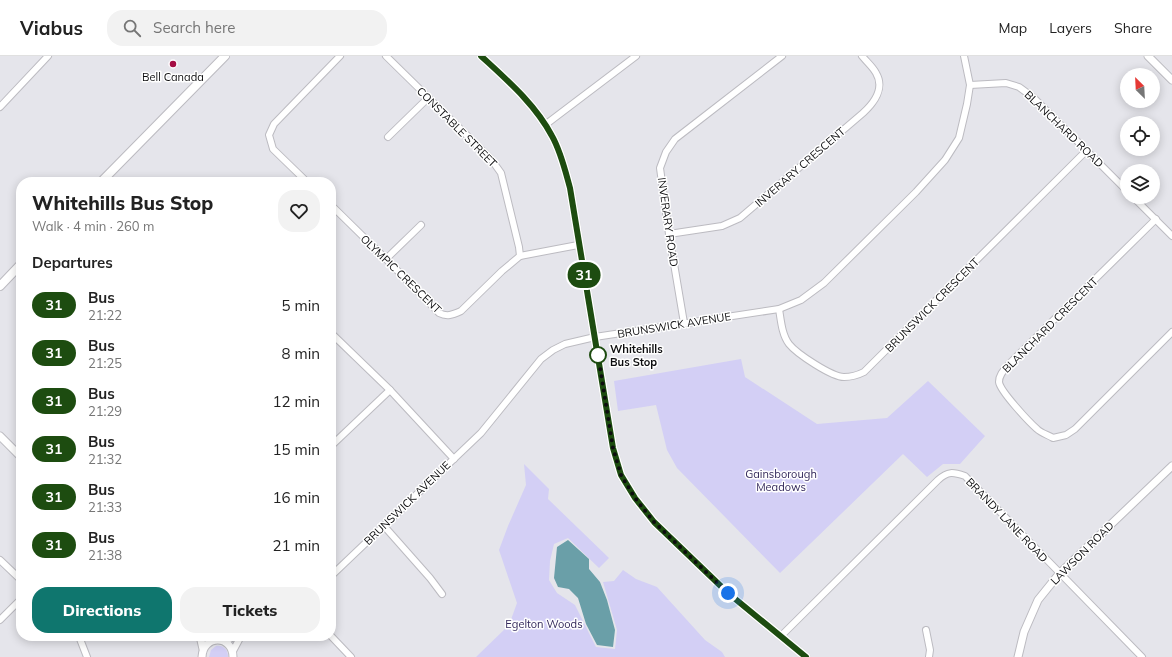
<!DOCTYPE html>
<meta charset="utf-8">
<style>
:root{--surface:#fff;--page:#f2f2f2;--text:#222;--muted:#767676;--line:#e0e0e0;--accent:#0f766e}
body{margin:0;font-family:Mulish,sans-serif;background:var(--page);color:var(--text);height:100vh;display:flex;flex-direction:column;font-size:15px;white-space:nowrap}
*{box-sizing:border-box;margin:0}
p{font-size:13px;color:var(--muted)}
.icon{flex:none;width:22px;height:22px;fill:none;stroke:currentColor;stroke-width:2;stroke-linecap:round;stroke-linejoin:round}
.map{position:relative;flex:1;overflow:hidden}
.details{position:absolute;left:16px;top:121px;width:320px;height:464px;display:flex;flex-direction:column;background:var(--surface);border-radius:16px;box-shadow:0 2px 10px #0003}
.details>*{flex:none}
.badge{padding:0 8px;border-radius:13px;font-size:14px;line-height:26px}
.needle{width:26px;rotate:336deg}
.fabs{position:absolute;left:1120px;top:12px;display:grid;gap:8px}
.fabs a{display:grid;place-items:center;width:40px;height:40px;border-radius:50%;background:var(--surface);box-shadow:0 2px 10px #0003;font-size:20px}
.you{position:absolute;width:20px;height:20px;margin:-10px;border:3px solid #fff;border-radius:50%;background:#1a73e8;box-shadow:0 0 0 6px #1a73e833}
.map>.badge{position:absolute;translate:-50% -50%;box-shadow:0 0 0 2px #fff}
h2{padding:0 16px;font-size:15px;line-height:36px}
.round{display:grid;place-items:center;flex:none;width:42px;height:42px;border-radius:16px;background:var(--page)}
.head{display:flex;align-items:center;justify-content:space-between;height:68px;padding:0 16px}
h1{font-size:19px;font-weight:800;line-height:30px}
.action{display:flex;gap:8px;margin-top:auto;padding:8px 16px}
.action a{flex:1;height:46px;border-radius:16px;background:var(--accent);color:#fff;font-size:16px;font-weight:800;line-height:46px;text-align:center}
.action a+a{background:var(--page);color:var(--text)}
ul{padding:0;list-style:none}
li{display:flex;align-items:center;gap:12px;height:48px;padding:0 16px}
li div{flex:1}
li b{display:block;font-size:15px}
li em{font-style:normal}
li .badge{min-width:44px;font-weight:700;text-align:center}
header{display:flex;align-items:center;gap:24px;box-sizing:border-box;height:56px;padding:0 20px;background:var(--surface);border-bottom:1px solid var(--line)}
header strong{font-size:19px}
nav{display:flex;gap:22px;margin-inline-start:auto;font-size:14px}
.search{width:280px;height:36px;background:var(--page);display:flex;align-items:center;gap:10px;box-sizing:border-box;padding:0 14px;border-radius:16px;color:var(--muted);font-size:15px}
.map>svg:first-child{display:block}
.green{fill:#d3cff5}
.water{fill:#6a9fa8}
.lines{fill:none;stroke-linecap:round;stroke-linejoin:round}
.minor-casing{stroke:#bcbbc1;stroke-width:8}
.tertiary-casing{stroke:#bcbbc1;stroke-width:9}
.secondary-casing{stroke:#bcbbc1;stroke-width:10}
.minor{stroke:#fff;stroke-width:6}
.tertiary{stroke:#fff;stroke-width:7}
.secondary{stroke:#fff;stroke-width:8}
.line-casing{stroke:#fff;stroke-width:9}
.line{stroke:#1d4c10;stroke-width:6}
.walk{stroke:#0d0d0f;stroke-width:4;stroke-dasharray:0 7.2}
.poi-dot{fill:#a50d44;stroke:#fff;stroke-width:1.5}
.stop-dot{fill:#fff;stroke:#1d4c10;stroke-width:2}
.labels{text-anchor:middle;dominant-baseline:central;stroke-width:3;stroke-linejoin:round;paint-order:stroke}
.poi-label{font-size:11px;fill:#0d0d0f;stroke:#fff}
.street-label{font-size:11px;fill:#0d0d0f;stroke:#fff}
.stop-label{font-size:11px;font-weight:bold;fill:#0d0d0f;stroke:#fff;text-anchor:start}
.park-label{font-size:11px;fill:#32275a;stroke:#fff}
</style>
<header>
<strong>Viabus</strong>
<div class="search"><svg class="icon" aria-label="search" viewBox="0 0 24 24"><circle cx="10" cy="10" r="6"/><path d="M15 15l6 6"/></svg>Search here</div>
<nav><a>Map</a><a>Layers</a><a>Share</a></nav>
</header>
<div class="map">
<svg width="1172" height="601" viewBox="0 0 1172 601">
<rect width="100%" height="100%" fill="#e5e5eb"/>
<g class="green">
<polygon points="741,303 745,321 817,368 887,362 928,325 985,380 960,408 943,408 927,421 903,398 780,517 677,412 667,394 656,349 618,355 614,325"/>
<polygon points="524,408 549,433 548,443 609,502 599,512 568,482 554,488 550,505 549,524 557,537 575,549 596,591 615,593 617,574 603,526 614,525 623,514 636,523 657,531 705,584 722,596 725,601 476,601 509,569 517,547 499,494 508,470 526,429"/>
<path d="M 216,590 C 223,589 228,593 228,601 L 209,601 L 211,594 Z"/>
</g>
<polygon class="water" points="568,484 589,503 589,513 600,526 607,544 615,574 613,591 597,589 586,568 578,542 569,533 558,531 554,522 557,491"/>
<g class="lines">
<defs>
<g id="minor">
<polyline points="386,0 491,103 501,117 519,191 520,200"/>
<polyline points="970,29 1006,27 1019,31 1034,42 1127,135"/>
<polyline points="0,51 48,0"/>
<polyline points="545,69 636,0"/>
<polyline points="388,81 428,42"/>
<polyline points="307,126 273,93 269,79 274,68 340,0"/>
<polyline points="1133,141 1172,180"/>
<path d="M 331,149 L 386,203 L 439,257 C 447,261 452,259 461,255 L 502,215 L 520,200 L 578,189"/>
<path d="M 1156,163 L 1010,307 C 1005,313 999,318 999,326 C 1000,335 1029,366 1037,373 C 1041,377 1048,379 1053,382 L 1066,379 L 1075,373 L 1172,276"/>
<path d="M 669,178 L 722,170 L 740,162 L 863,57 C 874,47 885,32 876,17 C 873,11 866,5 862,0"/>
<polyline points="386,203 421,169"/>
<path d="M 779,253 C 781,265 782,279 789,288 C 797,298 832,321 844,321 C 852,321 858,319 864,316 L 1086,95"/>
<polyline points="684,267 669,178 660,112 666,96 675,83 782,0"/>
<polyline points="331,277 390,334"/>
<polyline points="331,390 390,334 454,403"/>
<polyline points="384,470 430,522 442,538"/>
<polyline points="0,504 21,524"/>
<polyline points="331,520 481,377 541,303 553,294 565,288 595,281 779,253 801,244 824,227 916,136 945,104 959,82 967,48 970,29 964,0"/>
<polyline points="0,564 21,543"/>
<polyline points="926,574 930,594 929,601"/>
<polyline points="77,580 80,583 87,601"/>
<polyline points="331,580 351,601"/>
<path d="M 781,580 L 938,424 C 948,415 953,416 965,420 L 1142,601"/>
<polyline points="225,585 236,580"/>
<polyline points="233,595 241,580"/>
</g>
<g id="tertiary">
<path d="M 481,0 C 507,24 535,48 552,80 C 561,96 565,114 570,132 L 613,392 L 621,419 L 635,442 L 654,466 L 728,537 L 806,601"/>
<polyline points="1148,0 1172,24"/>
<polyline points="0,380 21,401"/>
<polyline points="200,580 203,593"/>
<path d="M 202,601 C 203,578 233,579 233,601"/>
<polyline points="1018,601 1024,576 1038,544 1059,518 1172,410"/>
</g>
<g id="secondary">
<polyline points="101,126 225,0"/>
<polyline points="0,230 21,208"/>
</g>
</defs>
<use href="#minor" class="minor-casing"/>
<use href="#tertiary" class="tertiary-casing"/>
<use href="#secondary" class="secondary-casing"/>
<use href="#minor" class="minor"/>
<use href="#tertiary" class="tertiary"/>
<use href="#secondary" class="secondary"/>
</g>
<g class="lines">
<defs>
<path id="line" d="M 481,0 C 507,24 535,48 552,80 C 561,96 565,114 570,132 L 613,392 L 621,419 L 635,442 L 654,466 L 728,537 L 806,601"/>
</defs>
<use href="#line" class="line-casing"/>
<use href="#line" class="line"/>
<polyline class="walk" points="598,299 613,392 621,419 635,442 654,466 728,537"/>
</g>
<circle class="poi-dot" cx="173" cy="8" r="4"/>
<circle class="stop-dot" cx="598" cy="299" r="8"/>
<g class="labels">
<g class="poi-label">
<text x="173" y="21">Bell Canada</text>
</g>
<g class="street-label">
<text transform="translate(457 71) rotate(45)">CONSTABLE STREET</text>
<text transform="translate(1064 73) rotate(44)">BLANCHARD ROAD</text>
<text transform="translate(800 111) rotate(-41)">INVERARY CRESCENT</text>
<text transform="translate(668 166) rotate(82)">INVERARY ROAD</text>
<text transform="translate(401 218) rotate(44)">OLYMPIC CRESCENT</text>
<text transform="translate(932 249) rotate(-45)">BRUNSWICK CRESCENT</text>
<text transform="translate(674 269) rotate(-9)">BRUNSWICK AVENUE</text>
<text transform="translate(1050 269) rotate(-45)">BLANCHARD CRESCENT</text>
<text transform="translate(407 447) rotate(-44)">BRUNSWICK AVENUE</text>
<text transform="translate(1007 464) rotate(46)">BRANDY LANE ROAD</text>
<text transform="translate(1082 497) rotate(-45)">LAWSON ROAD</text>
</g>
<g class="stop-label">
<text x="610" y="293">Whitehills<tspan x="610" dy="13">Bus Stop</tspan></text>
</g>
<g class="park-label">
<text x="781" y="418">Gainsborough<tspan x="781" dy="13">Meadows</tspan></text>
<text x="544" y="568">Egelton Woods</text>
</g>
</g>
</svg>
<div class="fabs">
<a><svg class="needle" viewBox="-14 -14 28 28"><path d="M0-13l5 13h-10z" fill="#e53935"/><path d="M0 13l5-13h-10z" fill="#767676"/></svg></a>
<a><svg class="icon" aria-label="locate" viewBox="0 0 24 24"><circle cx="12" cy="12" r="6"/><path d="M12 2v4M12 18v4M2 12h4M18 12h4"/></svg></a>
<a><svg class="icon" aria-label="layers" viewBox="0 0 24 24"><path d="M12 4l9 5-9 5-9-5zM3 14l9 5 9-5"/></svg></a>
</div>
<div class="you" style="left:728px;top:537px"></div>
<b class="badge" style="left:584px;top:219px;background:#1d4c10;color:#fff">31</b>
<section class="details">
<div class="head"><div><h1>Whitehills Bus Stop</h1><p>Walk · 4 min · 260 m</p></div><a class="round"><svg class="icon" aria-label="heart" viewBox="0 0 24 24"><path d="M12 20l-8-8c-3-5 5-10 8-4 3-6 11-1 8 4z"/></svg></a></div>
<h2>Departures</h2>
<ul>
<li><span class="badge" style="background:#1d4c10;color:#fff">31</span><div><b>Bus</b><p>21:22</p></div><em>5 min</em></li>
<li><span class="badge" style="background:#1d4c10;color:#fff">31</span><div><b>Bus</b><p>21:25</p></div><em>8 min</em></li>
<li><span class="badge" style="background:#1d4c10;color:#fff">31</span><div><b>Bus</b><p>21:29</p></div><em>12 min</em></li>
<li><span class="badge" style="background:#1d4c10;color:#fff">31</span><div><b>Bus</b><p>21:32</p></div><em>15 min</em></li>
<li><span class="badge" style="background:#1d4c10;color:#fff">31</span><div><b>Bus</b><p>21:33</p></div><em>16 min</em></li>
<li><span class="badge" style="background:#1d4c10;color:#fff">31</span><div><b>Bus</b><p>21:38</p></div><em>21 min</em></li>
</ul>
<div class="action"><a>Directions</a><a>Tickets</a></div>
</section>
</div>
